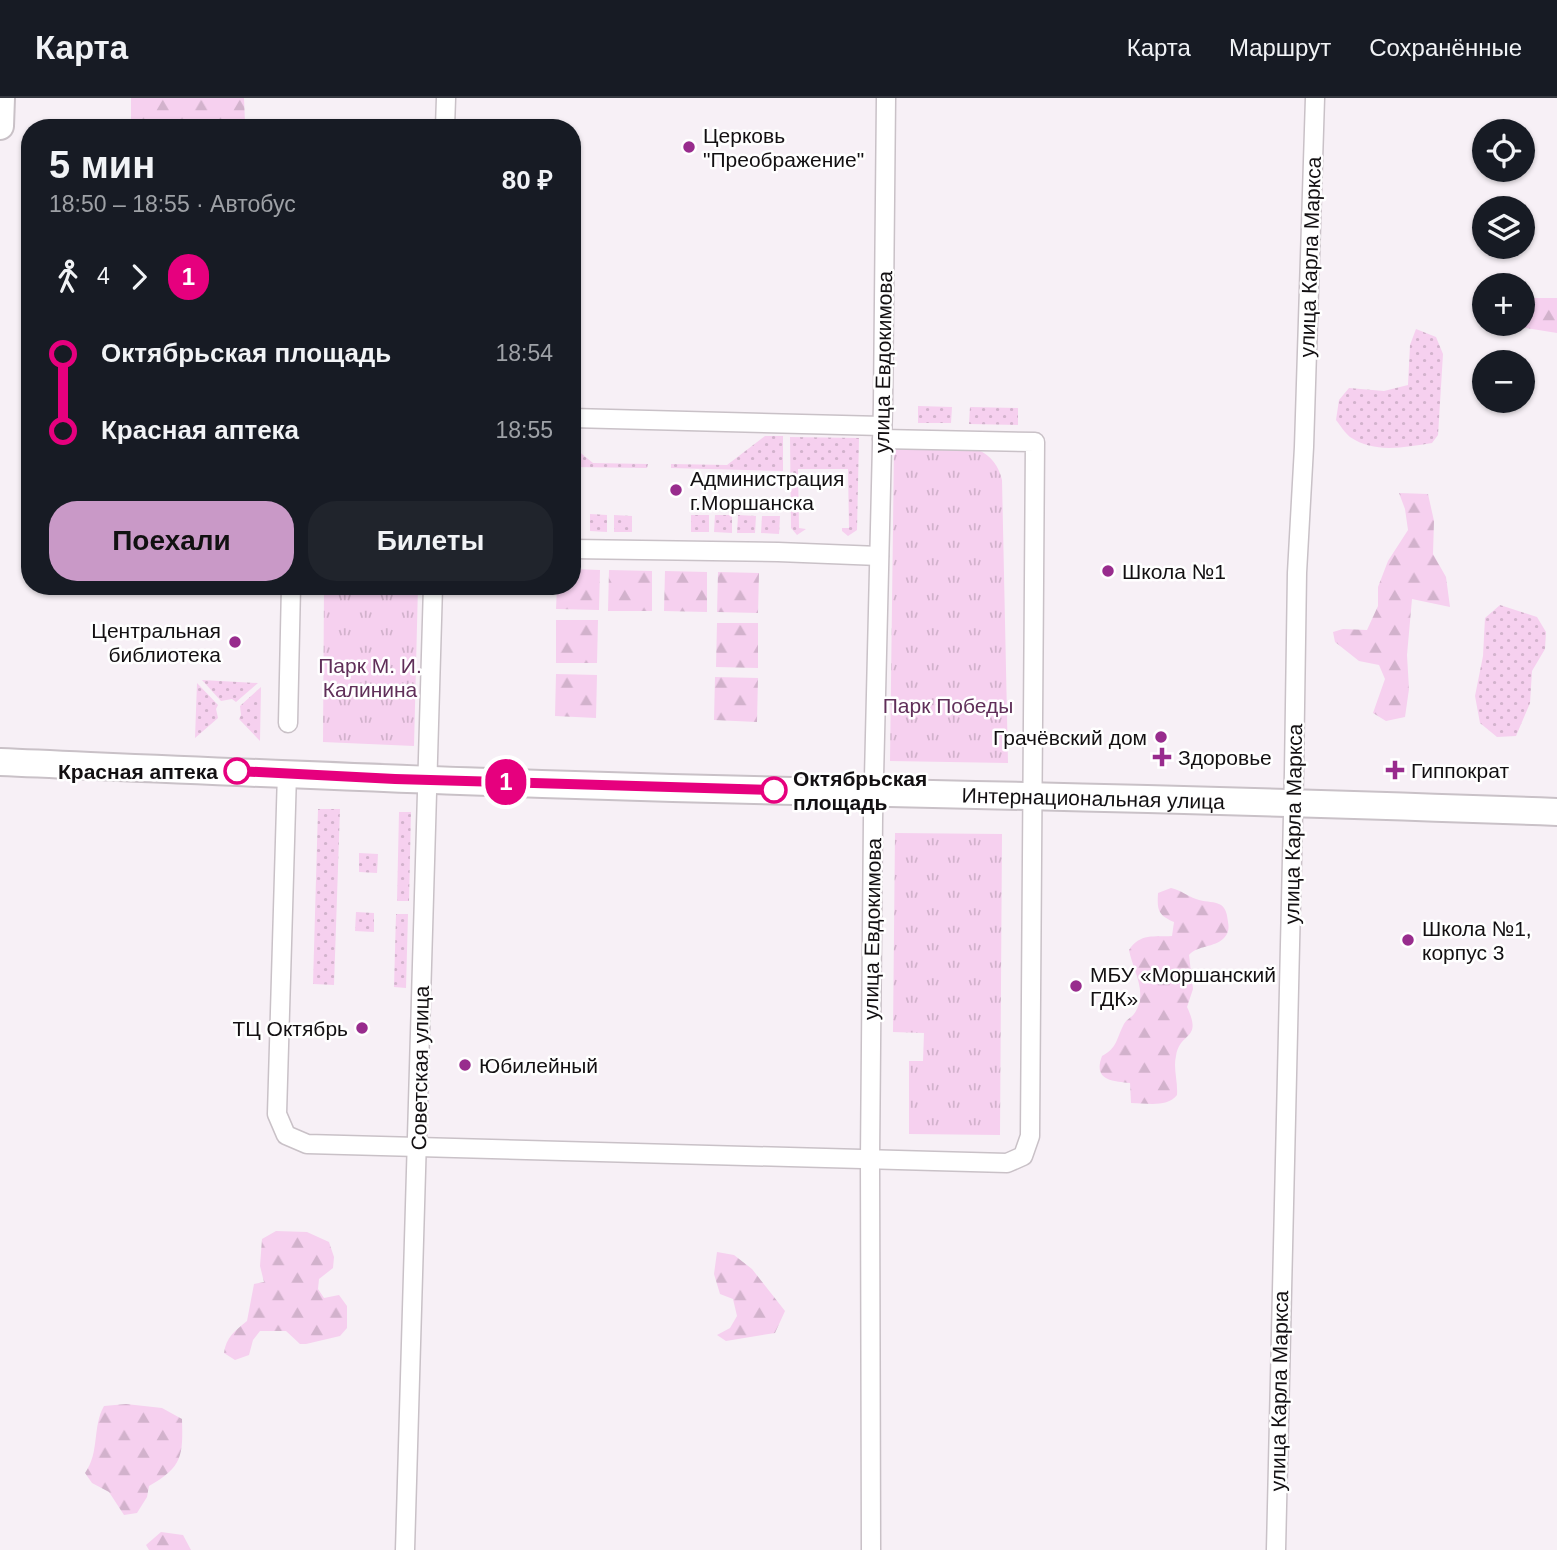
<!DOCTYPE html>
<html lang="ru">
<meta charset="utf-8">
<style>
:root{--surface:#171b24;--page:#20242c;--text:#f1f3f6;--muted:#9ea1a6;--line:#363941;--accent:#c999c7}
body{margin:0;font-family:Helvetica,sans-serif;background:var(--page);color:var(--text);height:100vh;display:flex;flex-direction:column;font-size:26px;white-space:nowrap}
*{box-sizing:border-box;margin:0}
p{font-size:23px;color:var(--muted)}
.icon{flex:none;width:38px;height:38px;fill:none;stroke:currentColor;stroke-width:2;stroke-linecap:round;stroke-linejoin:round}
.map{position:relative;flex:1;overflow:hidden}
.details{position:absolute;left:21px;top:21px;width:560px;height:476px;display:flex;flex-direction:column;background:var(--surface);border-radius:28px;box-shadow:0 2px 5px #0004}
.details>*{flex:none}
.badge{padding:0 14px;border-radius:23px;font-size:24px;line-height:46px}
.fabs{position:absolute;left:1472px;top:21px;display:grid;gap:14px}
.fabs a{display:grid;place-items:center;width:63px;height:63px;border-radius:50%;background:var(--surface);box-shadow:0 2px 5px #0004;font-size:35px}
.map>.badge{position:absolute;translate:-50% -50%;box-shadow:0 0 0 4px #fff}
.legs{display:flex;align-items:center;gap:10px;height:77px;padding:0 28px;font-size:23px}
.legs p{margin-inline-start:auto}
.head{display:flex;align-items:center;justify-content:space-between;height:119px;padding:0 28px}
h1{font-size:38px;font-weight:600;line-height:52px}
.cta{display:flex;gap:14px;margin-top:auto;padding:14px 28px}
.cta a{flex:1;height:80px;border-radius:28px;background:var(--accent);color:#111;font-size:28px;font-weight:600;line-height:80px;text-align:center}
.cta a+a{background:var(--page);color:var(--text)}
ul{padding:0 28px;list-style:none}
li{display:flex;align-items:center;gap:24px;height:77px;font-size:26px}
li i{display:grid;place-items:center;width:10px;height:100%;margin:0 9px;background:currentColor}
li i::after{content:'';width:18px;height:18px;margin:-9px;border:5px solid;border-radius:50%;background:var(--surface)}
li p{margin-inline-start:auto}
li:first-child i{background:linear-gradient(#0000 50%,currentColor 0)}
li:last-child i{background:linear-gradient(currentColor 50%,#0000 0)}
header{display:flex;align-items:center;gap:42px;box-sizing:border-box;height:98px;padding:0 35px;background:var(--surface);border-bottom:2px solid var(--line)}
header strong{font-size:33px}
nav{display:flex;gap:38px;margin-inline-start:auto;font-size:24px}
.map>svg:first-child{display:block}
.grass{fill:url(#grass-dots)}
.forest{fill:url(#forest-firs)}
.park{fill:url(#park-tufts)}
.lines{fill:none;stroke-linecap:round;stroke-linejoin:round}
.street-casing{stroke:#c9c1c7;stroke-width:21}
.secondary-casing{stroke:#c9c1c7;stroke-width:30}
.street{stroke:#fff;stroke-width:18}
.secondary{stroke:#fff;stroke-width:26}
.line-1-casing{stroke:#fff;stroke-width:16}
.line-1{stroke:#e6007e;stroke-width:10}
.poi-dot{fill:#982c8d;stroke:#fff;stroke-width:2.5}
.stop-1-dot{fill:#fff;stroke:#e6007e;stroke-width:3.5}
.labels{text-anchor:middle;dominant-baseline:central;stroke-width:5;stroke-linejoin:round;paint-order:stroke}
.poi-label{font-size:21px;fill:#131012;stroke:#fff;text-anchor:start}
.street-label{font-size:21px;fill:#131012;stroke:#fff}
.park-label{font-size:21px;fill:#602f59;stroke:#fff}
.stop-label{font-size:21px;font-weight:bold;fill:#131012;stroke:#fff;text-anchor:end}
</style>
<header>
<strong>Карта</strong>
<nav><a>Карта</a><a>Маршрут</a><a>Сохранённые</a></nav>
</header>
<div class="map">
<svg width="1557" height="1452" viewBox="0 0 1557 1452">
<defs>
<pattern id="grass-dots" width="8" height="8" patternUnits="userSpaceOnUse" patternTransform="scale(1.75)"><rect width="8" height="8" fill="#f6d0ef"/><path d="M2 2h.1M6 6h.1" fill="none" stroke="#d2b2cc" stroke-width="1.8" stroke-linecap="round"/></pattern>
<pattern id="forest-firs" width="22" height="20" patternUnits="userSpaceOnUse" patternTransform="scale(1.75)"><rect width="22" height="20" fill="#f6d0ef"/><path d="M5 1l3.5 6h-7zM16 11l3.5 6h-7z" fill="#d2b2cc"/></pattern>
<pattern id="park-tufts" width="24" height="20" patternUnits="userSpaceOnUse" patternTransform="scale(1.75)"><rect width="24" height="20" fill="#f6d0ef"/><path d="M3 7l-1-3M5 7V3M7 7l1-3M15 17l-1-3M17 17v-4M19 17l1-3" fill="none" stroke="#d2b2cc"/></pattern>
</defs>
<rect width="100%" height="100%" fill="#f7f0f6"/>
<g class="grass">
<path d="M 1416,231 L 1436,239 L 1443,256 L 1438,337 L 1432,345 C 1404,349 1375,356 1350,339 C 1345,335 1340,327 1336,322 L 1339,302 L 1349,290 L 1384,293 L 1408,287 L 1410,247 Z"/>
<polygon points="918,308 952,309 951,325 918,325"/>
<polygon points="970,309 1018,310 1018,327 969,326"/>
<polygon points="765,338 783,338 783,373 671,370 671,366 727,367"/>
<polygon points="790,339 859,340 857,432 848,438 842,433 842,430 849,430 848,371 798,371 799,430 806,431 797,437 791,430"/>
<polygon points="572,348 593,365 648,366 647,370 572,369"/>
<polygon points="590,416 607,417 607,434 590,433"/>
<polygon points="614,417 632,418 632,434 614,434"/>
<rect x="691" y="417" width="18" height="17"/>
<polygon points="715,417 732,417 732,435 714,434"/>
<polygon points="738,417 756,418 755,435 737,435"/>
<polygon points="762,418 780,418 779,436 761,435"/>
<polygon points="1500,507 1537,519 1546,534 1545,551 1532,573 1530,605 1516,638 1497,639 1480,625 1475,598 1483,558 1485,520"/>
<polygon points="202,582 258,585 236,604 232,601 221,603"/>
<polygon points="197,585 218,607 216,611 218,620 195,640"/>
<polygon points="261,589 260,643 239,621 241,617 240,608"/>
<polygon points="318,711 340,711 334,887 313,886"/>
<polygon points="399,714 411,714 409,803 397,803"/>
<polygon points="359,755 378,756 377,775 359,774"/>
<polygon points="356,814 374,815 374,834 355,833"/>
<polygon points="396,816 408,816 406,890 394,889"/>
</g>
<g class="forest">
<polygon points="131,0 244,0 245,25 326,26 326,30 131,30"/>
<polygon points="1523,200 1557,200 1557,235 1526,230 1521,226"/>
<polygon points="1399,395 1428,396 1434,423 1433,456 1446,479 1450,509 1412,501 1407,557 1409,591 1405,619 1386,623 1373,615 1385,581 1379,567 1359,563 1335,544 1333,534 1343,531 1367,532 1378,508 1378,489 1388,463 1408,432 1405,411"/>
<polygon points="572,471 600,472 599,512 556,511 557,488 572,488"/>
<polygon points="609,472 652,473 652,513 608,513"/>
<polygon points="665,473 707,474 707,514 664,513"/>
<polygon points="718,474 759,475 758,515 717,514"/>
<polygon points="556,522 598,522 597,565 556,565"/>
<polygon points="717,525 758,525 758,570 716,569"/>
<polygon points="556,576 597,577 596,620 555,618"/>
<polygon points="715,579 758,580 757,624 714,622"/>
<path d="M 1171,790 C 1181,792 1187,798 1196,801 C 1213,807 1226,799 1228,824 C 1229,830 1229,835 1224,840 C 1214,850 1198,847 1189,857 L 1193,891 L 1187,909 C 1203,943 1180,933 1176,958 C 1173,971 1178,983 1177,997 C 1167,1010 1146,1005 1131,1005 L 1130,985 C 1111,983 1093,982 1102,958 C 1117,950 1116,942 1123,928 C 1126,921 1130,921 1134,916 C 1149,895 1133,873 1129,852 C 1140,835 1154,839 1172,838 L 1174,824 C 1158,817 1157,812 1158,795 Z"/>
<path d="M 276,1133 L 307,1134 L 329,1144 L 334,1159 L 333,1170 L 319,1181 L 318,1191 L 324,1200 L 339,1197 L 347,1208 L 347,1230 L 340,1238 L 306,1246 L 300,1246 L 286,1233 L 260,1233 L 253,1242 L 249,1257 L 235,1262 L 224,1255 C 226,1239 235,1233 247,1223 L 254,1186 L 264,1184 L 260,1168 L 262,1141 Z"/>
<polygon points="717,1154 734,1157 752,1171 785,1213 775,1235 726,1243 717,1237 730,1230 737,1218 733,1201 720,1196 714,1176"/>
<path d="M 126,1306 L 162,1310 L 182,1321 C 183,1357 183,1369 149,1388 L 147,1399 L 137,1415 L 124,1417 L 109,1394 L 92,1385 L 85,1375 C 100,1354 92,1329 104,1308 Z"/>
<polygon points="161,1434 183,1437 191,1452 149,1452 146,1447"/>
</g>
<g class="park">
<path d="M 894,349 C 912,349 965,347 978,352 C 991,357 999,369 1002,382 L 1008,665 L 890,663 Z"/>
<polygon points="324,488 418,488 414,648 323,644"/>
<polygon points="895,735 1002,736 1000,1037 909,1036 909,963 923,963 924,935 893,934"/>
</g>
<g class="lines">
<defs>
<g id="street">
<polyline points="445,30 446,0"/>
<polyline points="572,320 882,328"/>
<polyline points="572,451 778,454 879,458"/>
<polyline points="288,625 291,488"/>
<polyline points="287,675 277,1016 286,1037 307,1046 1007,1065 1023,1058 1030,1038 1035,344 882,341"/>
<polyline points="405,1452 433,488"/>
<polyline points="871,1452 870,1061 873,721 883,305 886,0"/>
<polyline points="1276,1452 1294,674 1297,475 1304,349 1315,0"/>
</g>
<g id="secondary">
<polyline points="0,28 1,0"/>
<path id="s1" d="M 0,664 C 281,676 563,689 845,694 C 1082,699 1320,705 1557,714"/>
</g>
</defs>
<use href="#street" class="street-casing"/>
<use href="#secondary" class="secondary-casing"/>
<use href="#street" class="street"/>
<use href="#secondary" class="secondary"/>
</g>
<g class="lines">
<defs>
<polyline id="line-1" points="237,673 395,681 774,692"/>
</defs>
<use href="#line-1" class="line-1-casing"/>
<use href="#line-1" class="line-1"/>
</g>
<g class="poi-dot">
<circle cx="689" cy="49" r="7"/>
<circle cx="676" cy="392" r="7"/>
<circle cx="1108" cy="473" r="7"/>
<circle cx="235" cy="544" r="7"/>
<circle cx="1161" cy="639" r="7"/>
<path d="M1158.5 648.5h7v7h7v7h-7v7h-7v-7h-7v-7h7z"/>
<path d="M1391.5 661.5h7v7h7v7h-7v7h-7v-7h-7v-7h7z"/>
<circle cx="1408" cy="842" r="7"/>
<circle cx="1076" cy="888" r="7"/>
<circle cx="362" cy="930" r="7"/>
<circle cx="465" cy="967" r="7"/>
</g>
<g class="stop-1-dot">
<circle cx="237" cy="673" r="12"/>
<circle cx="774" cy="692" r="12"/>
</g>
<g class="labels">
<g class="poi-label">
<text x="703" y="37">Церковь<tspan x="703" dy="24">"Преображение"</tspan></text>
<text x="690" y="380">Администрация<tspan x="690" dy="24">г.Моршанска</tspan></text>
<text x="1122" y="473">Школа №1</text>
<text x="221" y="532" text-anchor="end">Центральная<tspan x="221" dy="24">библиотека</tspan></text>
<text x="1147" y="639" text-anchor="end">Грачёвский дом</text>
<text x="1178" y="659">Здоровье</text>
<text x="1411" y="672">Гиппократ</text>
<text x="1422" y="830">Школа №1,<tspan x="1422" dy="24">корпус 3</tspan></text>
<text x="1090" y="876">МБУ «Моршанский<tspan x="1090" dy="24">ГДК»</tspan></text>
<text x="348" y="930" text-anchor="end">ТЦ Октябрь</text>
<text x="479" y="967">Юбилейный</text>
</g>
<g class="street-label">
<text transform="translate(1310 159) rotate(-88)">улица Карла Маркса</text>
<text transform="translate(883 264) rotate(-89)">улица Евдокимова</text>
<text stroke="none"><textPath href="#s1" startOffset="1094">Интернациональная улица</textPath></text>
<text transform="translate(1293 726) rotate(-89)">улица Карла Маркса</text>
<text transform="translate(872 831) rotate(-89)">улица Евдокимова</text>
<text transform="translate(420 970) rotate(-89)">Советская улица</text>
<text transform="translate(1279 1293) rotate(-89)">улица Карла Маркса</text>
</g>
<g class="park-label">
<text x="370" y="567">Парк М. И.<tspan x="370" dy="24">Калинина</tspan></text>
<text x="948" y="607">Парк Победы</text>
</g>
<g class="stop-label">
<text x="218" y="673">Красная аптека</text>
<text x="793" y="680" text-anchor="start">Октябрьская<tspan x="793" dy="24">площадь</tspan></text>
</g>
</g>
</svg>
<div class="fabs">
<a><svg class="icon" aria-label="locate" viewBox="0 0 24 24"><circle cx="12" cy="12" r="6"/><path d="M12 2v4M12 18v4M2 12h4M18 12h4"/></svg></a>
<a><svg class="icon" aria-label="layers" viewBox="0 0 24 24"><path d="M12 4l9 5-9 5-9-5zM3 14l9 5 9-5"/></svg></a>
<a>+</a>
<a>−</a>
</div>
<b class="badge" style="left:506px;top:684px;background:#e6007e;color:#fff">1</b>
<section class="details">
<div class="head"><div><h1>5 мин</h1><p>18:50 – 18:55 · Автобус</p></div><b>80 ₽</b></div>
<div class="legs"><svg class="icon" aria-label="walk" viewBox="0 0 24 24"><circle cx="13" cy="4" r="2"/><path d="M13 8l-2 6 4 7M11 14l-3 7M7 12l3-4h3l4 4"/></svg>4<svg class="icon" aria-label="forward" viewBox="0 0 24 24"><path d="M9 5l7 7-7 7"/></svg><b class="badge" style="background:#e6007e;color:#fff">1</b></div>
<ul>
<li><i style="color:#e6007e"></i><b>Октябрьская площадь</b><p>18:54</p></li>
<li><i style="color:#e6007e"></i><b>Красная аптека</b><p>18:55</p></li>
</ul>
<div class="cta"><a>Поехали</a><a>Билеты</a></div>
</section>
</div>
